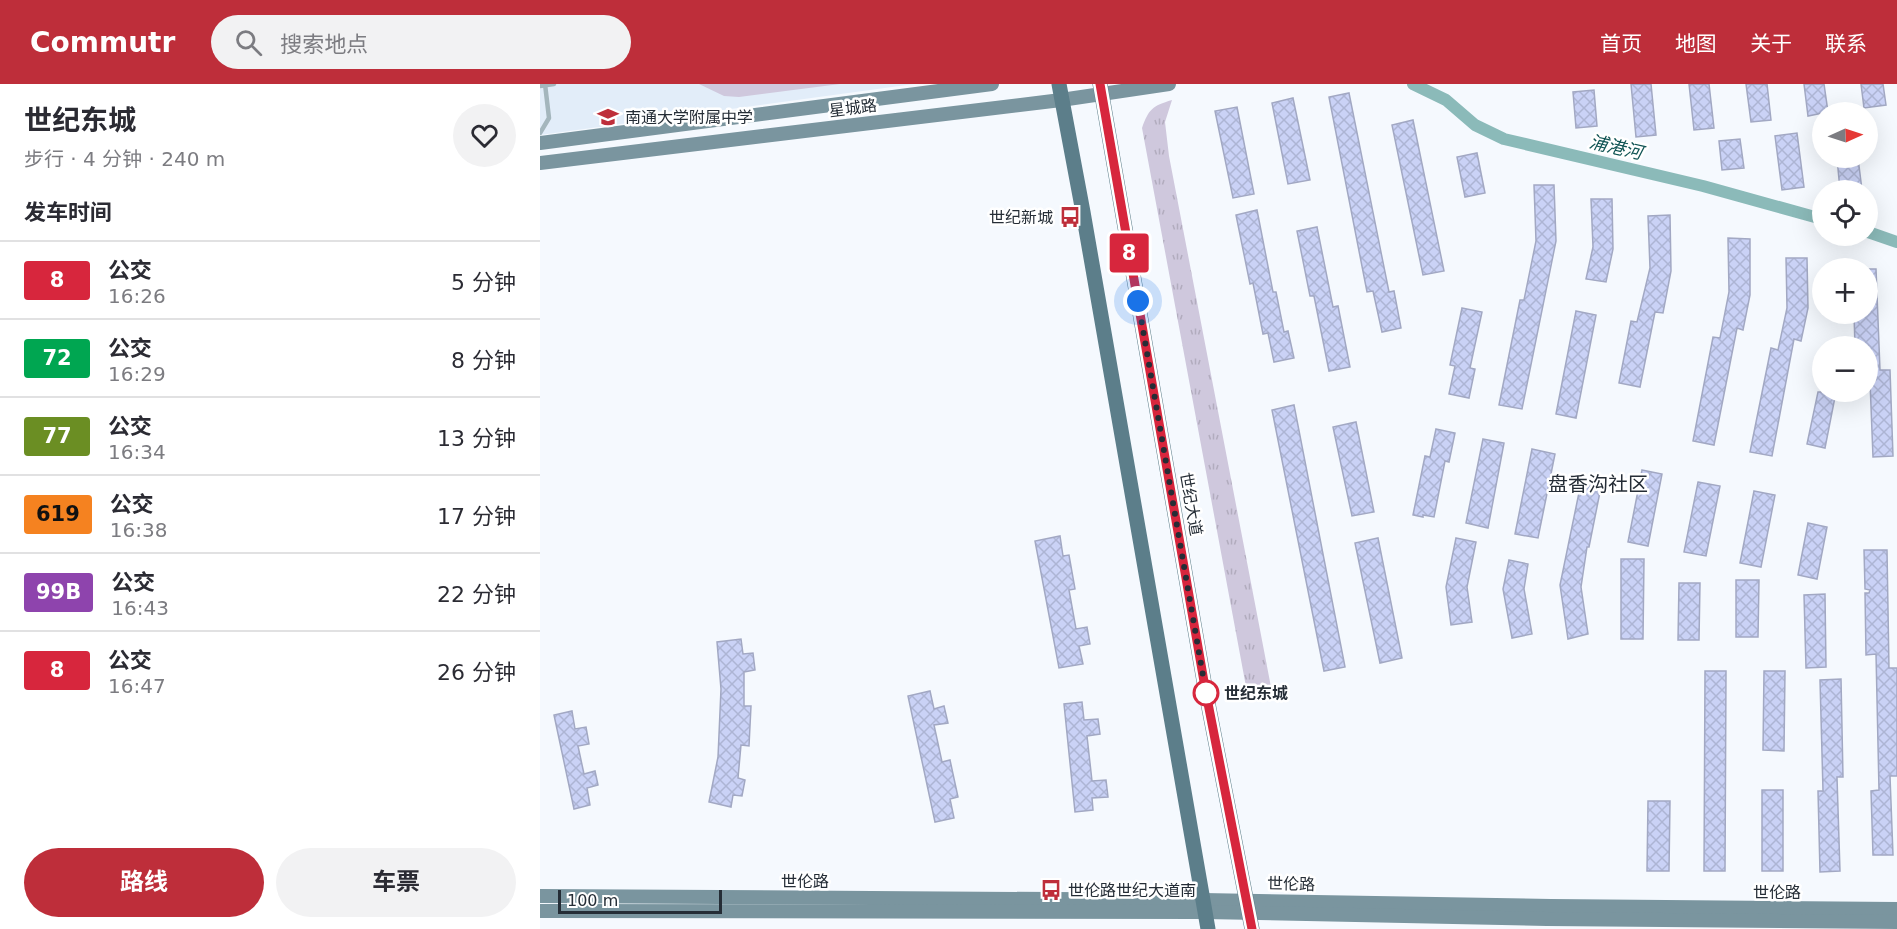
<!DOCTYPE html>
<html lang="zh">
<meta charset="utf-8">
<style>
:root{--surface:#fff;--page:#f2f2f3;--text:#2b2b33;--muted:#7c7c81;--line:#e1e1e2;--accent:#be2e3a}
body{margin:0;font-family:"DejaVu Sans","Noto Sans SC",sans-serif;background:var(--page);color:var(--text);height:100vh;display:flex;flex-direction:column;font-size:22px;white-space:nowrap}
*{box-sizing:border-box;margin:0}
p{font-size:20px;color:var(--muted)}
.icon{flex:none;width:33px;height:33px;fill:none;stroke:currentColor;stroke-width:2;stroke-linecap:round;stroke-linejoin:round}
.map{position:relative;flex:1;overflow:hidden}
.side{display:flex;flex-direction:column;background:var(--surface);width:540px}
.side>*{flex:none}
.badge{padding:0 12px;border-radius:4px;font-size:21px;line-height:39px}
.needle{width:39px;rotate:87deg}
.tools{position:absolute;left:1272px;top:18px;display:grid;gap:12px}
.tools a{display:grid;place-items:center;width:66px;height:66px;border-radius:50%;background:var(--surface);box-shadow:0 6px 24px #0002;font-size:30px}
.scale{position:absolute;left:18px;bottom:15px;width:164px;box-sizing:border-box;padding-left:6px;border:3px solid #252d36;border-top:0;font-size:16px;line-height:21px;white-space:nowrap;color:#252d36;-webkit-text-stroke:4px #fff;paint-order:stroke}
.you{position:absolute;width:30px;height:30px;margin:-15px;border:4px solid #fff;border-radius:50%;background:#1a73e8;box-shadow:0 0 0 9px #1a73e833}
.map>.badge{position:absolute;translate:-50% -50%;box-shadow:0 0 0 3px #fff}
h2{padding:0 24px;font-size:22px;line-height:54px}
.round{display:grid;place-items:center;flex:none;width:63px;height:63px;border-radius:32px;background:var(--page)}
.summary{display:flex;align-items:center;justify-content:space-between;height:102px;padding:0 24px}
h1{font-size:28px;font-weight:700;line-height:45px}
.action{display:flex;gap:12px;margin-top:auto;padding:12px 24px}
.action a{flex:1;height:69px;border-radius:36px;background:var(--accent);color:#fff;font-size:24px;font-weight:700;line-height:69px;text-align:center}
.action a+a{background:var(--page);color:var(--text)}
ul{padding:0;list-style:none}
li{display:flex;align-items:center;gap:18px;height:78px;padding:0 24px;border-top:2px solid var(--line)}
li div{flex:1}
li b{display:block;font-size:22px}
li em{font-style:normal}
li .badge{min-width:66px;font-weight:700;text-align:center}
header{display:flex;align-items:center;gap:36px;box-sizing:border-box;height:84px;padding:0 30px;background:var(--accent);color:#fff}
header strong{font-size:28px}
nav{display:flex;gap:33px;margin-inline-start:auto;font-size:21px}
.search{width:420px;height:54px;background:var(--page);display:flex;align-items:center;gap:15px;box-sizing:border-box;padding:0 21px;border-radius:33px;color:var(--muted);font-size:22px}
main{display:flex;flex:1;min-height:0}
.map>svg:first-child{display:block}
.built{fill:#e2edf9}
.grass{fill:url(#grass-tufts)}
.green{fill:#cfc8dd}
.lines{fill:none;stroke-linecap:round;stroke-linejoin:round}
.canal{stroke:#8bbab9;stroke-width:12}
.building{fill:url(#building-cross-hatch);stroke:#a2a8c3;stroke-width:1.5}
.lane{stroke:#a4b6bd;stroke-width:4.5}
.secondary{stroke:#7a959f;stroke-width:14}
.primary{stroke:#5c7e8a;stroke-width:15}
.line-casing{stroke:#fff;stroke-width:14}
.line{stroke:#d7263d;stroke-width:9}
.walk{stroke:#252d36;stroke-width:6;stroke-dasharray:0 10.8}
.stop-dot{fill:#fff;stroke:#d7263d;stroke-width:3}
.labels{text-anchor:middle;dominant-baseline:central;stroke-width:5;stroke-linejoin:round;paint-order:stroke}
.street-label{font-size:16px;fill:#252d36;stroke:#fff}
.poi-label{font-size:16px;fill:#252d36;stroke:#fff;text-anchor:start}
.stop-label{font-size:16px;font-weight:bold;fill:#252d36;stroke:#fff;text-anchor:start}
.water-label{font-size:18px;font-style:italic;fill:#105454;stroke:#fff}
.quarter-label{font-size:20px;fill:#252d36;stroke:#fff}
</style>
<header>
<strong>Commutr</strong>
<div class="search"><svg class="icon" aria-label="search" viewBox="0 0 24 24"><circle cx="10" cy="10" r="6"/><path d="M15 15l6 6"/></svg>搜索地点</div>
<nav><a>首页</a><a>地图</a><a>关于</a><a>联系</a></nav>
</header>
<main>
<section class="side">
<div class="summary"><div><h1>世纪东城</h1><p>步行 · 4 分钟 · 240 m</p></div><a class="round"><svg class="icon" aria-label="heart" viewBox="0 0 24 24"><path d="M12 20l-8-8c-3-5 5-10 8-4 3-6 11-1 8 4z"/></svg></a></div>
<h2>发车时间</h2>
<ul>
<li><span class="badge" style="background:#d7263d;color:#fff">8</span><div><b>公交</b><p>16:26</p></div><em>5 分钟</em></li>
<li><span class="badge" style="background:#00a651;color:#fff">72</span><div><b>公交</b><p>16:29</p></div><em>8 分钟</em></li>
<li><span class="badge" style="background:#6b8e23;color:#fff">77</span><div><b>公交</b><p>16:34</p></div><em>13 分钟</em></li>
<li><span class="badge" style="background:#f58220;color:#111">619</span><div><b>公交</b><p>16:38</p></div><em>17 分钟</em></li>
<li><span class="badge" style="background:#8e44ad;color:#fff">99B</span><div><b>公交</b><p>16:43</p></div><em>22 分钟</em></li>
<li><span class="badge" style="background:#d7263d;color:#fff">8</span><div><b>公交</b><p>16:47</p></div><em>26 分钟</em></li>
</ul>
<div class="action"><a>路线</a><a>车票</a></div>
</section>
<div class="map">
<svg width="1357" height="845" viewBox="0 0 1357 845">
<defs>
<pattern id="grass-tufts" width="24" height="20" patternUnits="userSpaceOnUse" patternTransform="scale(1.5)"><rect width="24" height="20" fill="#cfc8dd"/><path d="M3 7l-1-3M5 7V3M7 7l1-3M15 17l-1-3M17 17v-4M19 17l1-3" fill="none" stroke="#b2acbe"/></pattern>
<pattern id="building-cross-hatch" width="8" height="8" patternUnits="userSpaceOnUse" patternTransform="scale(1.5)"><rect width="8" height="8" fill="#cad2f6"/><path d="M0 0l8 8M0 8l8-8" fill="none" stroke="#adb5d4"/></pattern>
</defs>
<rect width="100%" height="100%" fill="#f5f9fe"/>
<polygon class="built" points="0,0 374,0 0,51"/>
<path class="grass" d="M 632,16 L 625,38 L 629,72 L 731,603 L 707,608 L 602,44 C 609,25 612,22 632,16 Z"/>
<polygon class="green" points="159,0 300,0 199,13 184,12"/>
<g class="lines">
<g class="canal">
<polyline points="873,0 906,16 935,41 964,55 1163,102 1282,135"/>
<polyline points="1328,148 1357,158"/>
</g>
</g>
<g class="building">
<polygon points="1091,0 1111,0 1116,51 1096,53"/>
<polygon points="1149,0 1169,0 1174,44 1154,46"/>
<polygon points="1206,0 1227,0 1231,36 1211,38"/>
<polygon points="1264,0 1284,0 1288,28 1268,32"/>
<polygon points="1321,0 1343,0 1346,21 1324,24"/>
<polygon points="1054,6 1057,42 1036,44 1033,8"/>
<polygon points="809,9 849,208 854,207 861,244 842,248 833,207 827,208 789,13"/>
<polygon points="753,14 770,96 748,100 732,19"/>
<polygon points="697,23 714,110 693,114 675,27"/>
<polygon points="873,36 904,187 883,191 852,41"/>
<polygon points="1257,49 1264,103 1242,106 1235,52"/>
<polygon points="1200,55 1204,84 1182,86 1179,57"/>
<polygon points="937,69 945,109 925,113 917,73"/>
<polygon points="1297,74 1318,74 1322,106 1300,106"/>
<polygon points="994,101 1014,101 1016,157 982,325 959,321 980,216 984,216 996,157"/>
<polygon points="1051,115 1072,115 1073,165 1066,198 1046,195 1053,163"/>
<polygon points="717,126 733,208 736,208 744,248 748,247 754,274 734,278 728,249 723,250 713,199 710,200 696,131"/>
<polygon points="1130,131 1131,187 1123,229 1115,228 1100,303 1079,299 1091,237 1097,238 1110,184 1108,132"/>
<polygon points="777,143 793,223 798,222 810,283 789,287 774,212 770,212 757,147"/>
<polygon points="1188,154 1210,155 1210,211 1203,246 1197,244 1174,361 1153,357 1173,253 1180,254 1189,208"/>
<polygon points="1246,174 1267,174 1268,224 1261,257 1254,255 1232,372 1210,368 1231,264 1238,266 1247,224"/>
<polygon points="1328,185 1336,185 1340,286 1350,286 1353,372 1333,373 1329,272 1328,272 1328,262 1315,262 1314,230 1328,230"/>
<polygon points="922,224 942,228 930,284 935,285 929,314 909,310 915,282 910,281"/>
<polygon points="1036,227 1056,231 1036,334 1016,330"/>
<polygon points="1278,308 1296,308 1285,364 1267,360"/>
<polygon points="754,321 805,583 784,587 732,326"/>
<polygon points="816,338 834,428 812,432 793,343"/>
<polygon points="896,345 915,349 909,378 905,377 894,433 883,431 883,433 873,431 885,372 890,373"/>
<polygon points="943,355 964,359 948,444 926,439"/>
<polygon points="992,365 1015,370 998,454 975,450"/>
<polygon points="1102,386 1122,390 1108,462 1088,458"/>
<polygon points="1042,394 1062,398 1049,463 1047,463 1041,503 1048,550 1028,555 1020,501"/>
<polygon points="1158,398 1180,402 1166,472 1144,468"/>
<polygon points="1214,407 1235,411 1221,483 1200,479"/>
<polygon points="1268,439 1287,443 1277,495 1258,491"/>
<polygon points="520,452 523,472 529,471 535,505 529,506 536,545 547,543 550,560 539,562 543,580 519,584 495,457"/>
<polygon points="838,454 862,574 840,579 815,459"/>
<polygon points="916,454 936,458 927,503 932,538 911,541 906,503"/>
<polygon points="1324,466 1347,466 1349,584 1357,584 1357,692 1350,692 1353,771 1333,771 1331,707 1339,706 1336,570 1326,571 1325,509 1329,509 1330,506 1325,505"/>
<polygon points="1081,475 1104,475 1103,555 1081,555"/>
<polygon points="969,476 988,480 984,505 992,550 972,554 963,505"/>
<polygon points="1196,496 1219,496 1218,553 1196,553"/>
<polygon points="1139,499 1160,499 1159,556 1138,556"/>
<polygon points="1285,510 1286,583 1266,584 1264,511"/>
<polygon points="201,555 203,570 213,569 215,586 204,588 204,622 211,622 209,662 201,661 198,694 205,696 202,712 193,711 191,723 169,718 178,673 181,605 177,558"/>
<polygon points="1165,587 1186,587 1185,787 1164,787"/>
<polygon points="1224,587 1245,587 1244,667 1223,666"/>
<polygon points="1301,595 1303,693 1297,693 1300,787 1280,788 1278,707 1283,707 1280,596"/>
<polygon points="390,607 394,625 404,622 408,639 394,641 402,678 410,676 418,713 410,715 414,734 395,738 368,612"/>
<polygon points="542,618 544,636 558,635 560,650 547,652 552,697 566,696 568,713 552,714 553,726 535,728 524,620"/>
<polygon points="32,627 35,645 46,643 49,660 38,662 44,690 55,687 58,701 47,704 50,721 34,725 14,631"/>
<rect x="1222" y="706" width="21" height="81"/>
<polygon points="1108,717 1130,717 1129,787 1107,787"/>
</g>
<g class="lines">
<g class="lane">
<polyline points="0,2 14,0"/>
<polyline points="0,49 9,34 5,0"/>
</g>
<g class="secondary">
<polyline points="0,59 452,0"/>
<polyline points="0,79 521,16 629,0"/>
<polyline points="0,812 663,816 1011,822 1357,825"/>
<polyline points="0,827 665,828 1007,835 1357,838"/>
</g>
<g class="primary">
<polyline points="519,0 543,128 668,845"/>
<polyline points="560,0 666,609 712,845"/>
</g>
</g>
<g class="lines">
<defs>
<polyline id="line" points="560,0 666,609 712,845"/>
</defs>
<use href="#line" class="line-casing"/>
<use href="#line" class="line"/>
<polyline class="walk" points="598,217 666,609"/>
</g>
<defs>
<symbol id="school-bare" viewBox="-9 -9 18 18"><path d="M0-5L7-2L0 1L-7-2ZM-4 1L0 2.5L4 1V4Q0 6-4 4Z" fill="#be2e3a" stroke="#fff" stroke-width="2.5" paint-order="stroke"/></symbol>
<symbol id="bus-bare" viewBox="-9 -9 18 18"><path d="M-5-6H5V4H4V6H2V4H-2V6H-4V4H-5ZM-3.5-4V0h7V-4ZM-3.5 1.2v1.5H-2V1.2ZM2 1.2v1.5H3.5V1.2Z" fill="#be2e3a" stroke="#fff" stroke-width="2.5" paint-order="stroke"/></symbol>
</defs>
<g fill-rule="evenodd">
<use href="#school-bare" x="53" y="18" width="30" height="30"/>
<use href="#bus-bare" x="515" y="118" width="30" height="30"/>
<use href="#bus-bare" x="496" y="791" width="30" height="30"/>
</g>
<circle class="stop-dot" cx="666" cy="609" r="12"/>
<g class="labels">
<g class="street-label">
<text transform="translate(313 24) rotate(-7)">星城路</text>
<text transform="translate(651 420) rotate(80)">世纪大道</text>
<text x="265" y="797">世伦路</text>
<text transform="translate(751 800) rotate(1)">世伦路</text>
<text x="1237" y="808">世伦路</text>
</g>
<g class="poi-label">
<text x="85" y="33">南通大学附属中学</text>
<text x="513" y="133" text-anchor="end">世纪新城</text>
<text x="528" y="806">世伦路世纪大道南</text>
</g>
<g class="stop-label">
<text x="684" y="609">世纪东城</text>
</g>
<g class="water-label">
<text transform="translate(1076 63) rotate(13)">浦港河</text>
</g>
<g class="quarter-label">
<text x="1058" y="400">盘香沟社区</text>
</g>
</g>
</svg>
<div class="tools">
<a><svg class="needle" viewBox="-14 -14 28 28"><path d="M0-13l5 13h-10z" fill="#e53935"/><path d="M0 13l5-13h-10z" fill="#7c7c81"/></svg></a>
<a><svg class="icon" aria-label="locate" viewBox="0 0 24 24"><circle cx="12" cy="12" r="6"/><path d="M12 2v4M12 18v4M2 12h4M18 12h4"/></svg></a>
<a>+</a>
<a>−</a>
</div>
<div class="scale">100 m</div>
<div class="you" style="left:598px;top:217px"></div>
<b class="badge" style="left:589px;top:169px;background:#d7263d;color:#fff">8</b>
</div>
</main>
